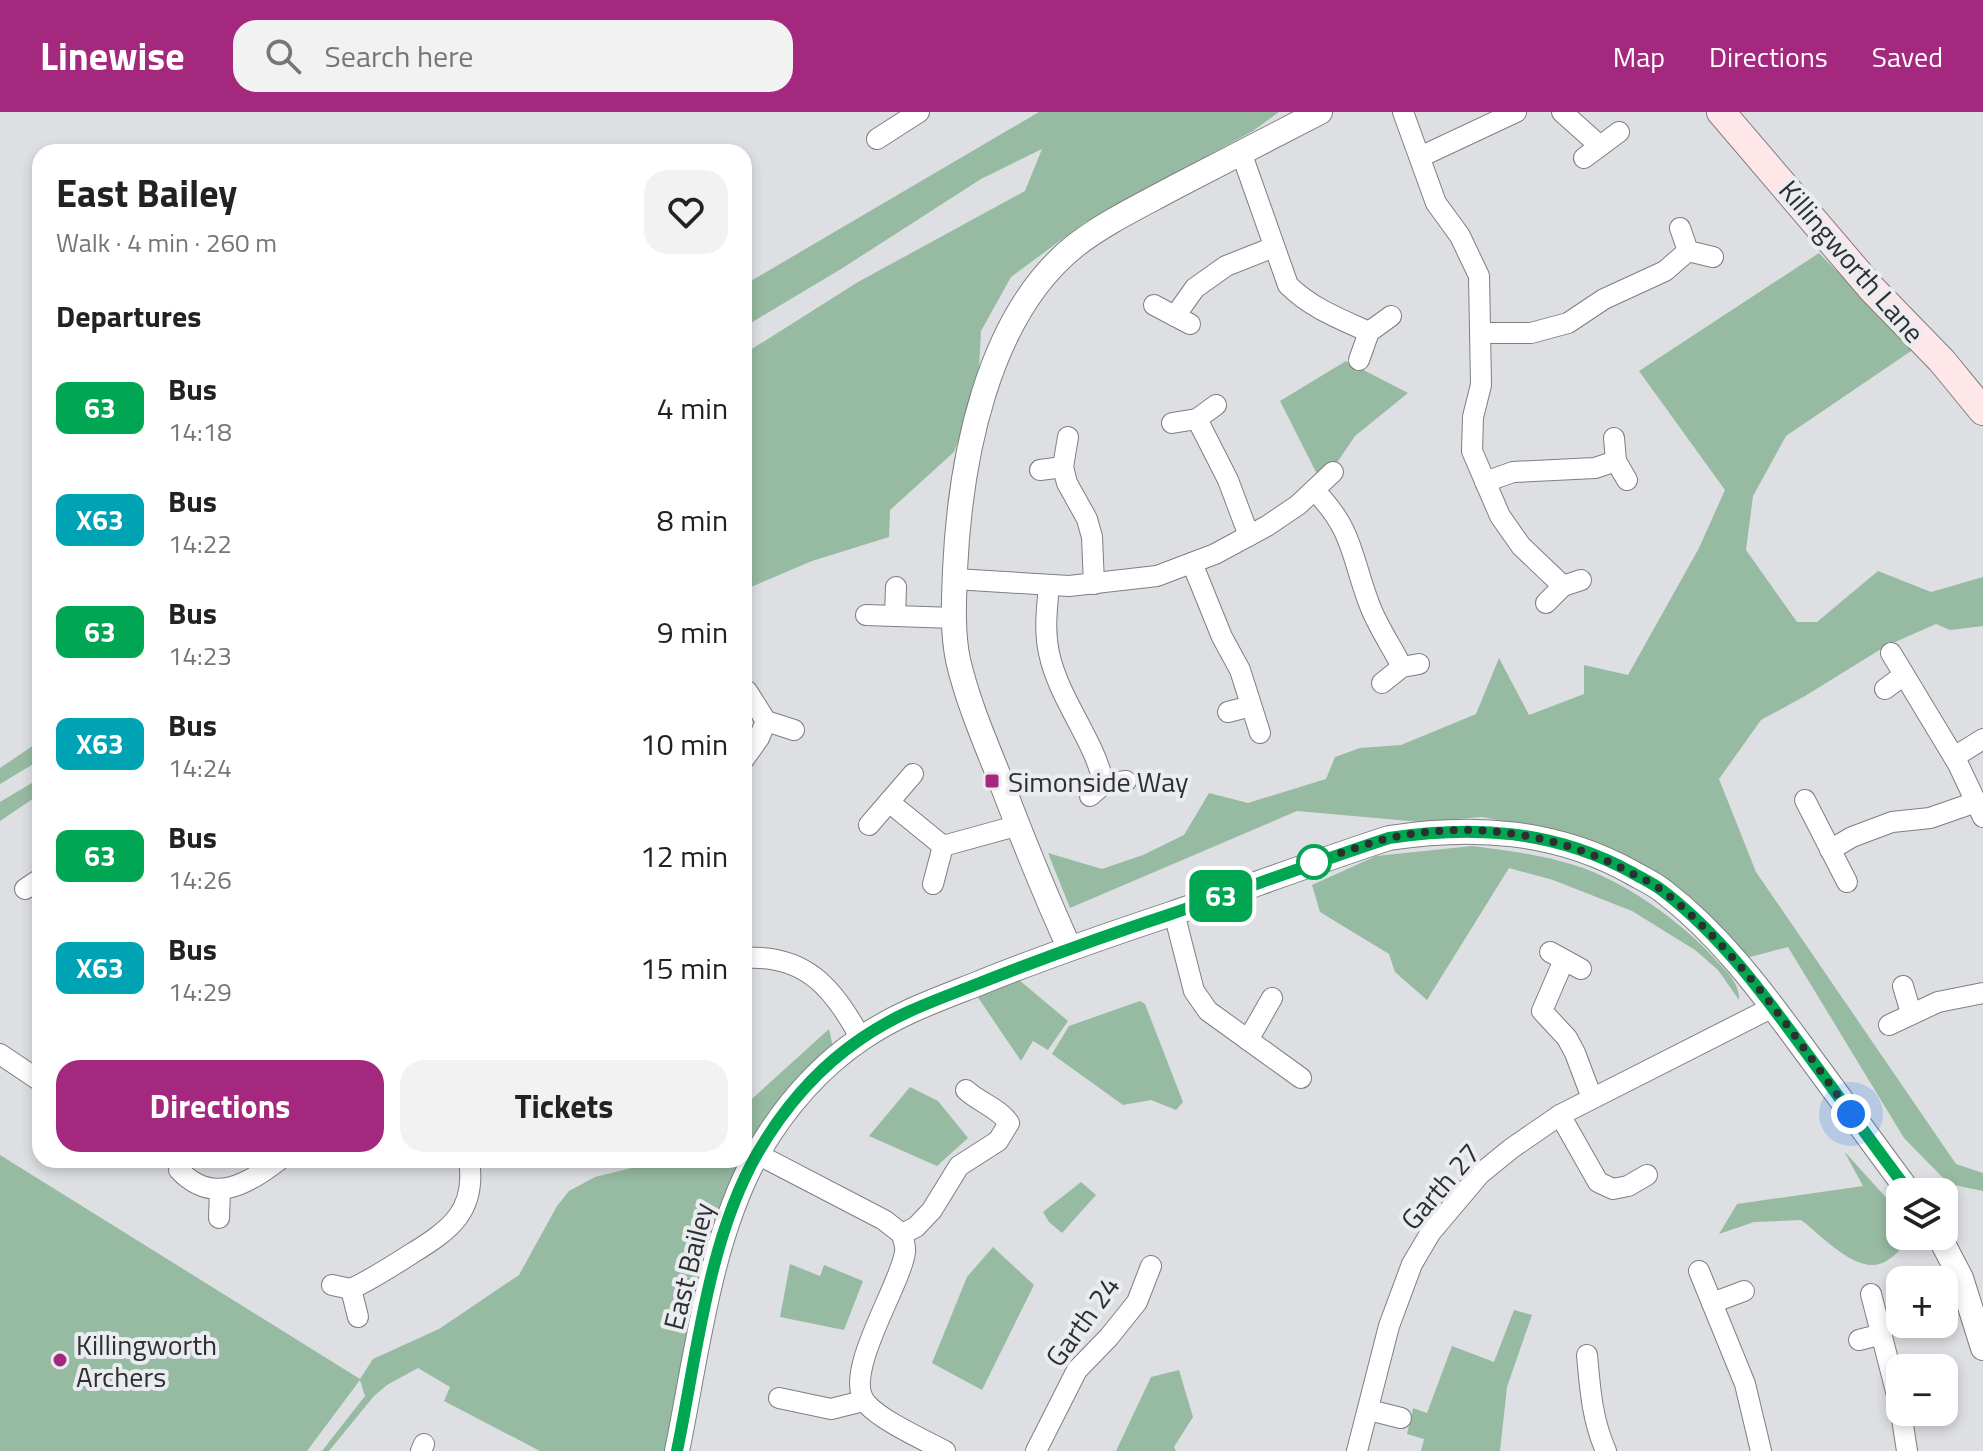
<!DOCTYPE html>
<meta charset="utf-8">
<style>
:root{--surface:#fff;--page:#f2f2f2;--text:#222;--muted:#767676;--accent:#a4287d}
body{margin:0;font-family:"Titillium Web",sans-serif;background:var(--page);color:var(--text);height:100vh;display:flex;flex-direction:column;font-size:30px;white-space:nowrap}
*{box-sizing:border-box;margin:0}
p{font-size:26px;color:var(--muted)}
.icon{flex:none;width:44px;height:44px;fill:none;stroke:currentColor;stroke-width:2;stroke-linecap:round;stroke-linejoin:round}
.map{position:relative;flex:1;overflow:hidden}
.panel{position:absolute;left:32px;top:32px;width:720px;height:1024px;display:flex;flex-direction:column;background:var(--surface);border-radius:24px;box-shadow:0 4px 12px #0003}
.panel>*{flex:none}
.badge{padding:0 16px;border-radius:12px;font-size:28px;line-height:52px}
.controls{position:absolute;left:1886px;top:1066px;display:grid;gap:16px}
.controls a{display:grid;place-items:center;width:72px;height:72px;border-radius:16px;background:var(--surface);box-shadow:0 4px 12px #0003;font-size:40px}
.you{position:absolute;width:40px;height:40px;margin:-20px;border:6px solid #fff;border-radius:50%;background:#1a73e8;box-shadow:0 0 0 12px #1a73e833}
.map>.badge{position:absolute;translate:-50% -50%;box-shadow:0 0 0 4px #fff}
h2{padding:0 24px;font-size:30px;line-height:72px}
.round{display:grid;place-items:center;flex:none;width:84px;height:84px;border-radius:24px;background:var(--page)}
.head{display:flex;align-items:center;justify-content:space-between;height:136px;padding:0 24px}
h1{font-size:38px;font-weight:700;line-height:60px}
.action{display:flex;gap:16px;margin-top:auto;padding:16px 24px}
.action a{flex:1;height:92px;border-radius:24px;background:var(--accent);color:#fff;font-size:32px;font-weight:700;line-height:92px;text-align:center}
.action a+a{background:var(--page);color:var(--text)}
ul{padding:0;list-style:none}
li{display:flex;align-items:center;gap:24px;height:112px;padding:0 24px}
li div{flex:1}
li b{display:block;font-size:30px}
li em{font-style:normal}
li .badge{min-width:88px;font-weight:700;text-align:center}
header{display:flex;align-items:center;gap:48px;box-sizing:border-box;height:112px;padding:0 40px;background:var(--accent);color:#fff}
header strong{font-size:38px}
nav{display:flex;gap:44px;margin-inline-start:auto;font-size:28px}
.search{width:560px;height:72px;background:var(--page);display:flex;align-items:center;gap:20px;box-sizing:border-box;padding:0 28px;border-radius:24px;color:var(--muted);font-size:30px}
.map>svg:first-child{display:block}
.green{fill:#96bba2}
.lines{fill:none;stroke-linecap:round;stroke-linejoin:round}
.minor-casing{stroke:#7d7f82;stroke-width:22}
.tertiary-casing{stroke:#7d7f82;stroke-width:26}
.secondary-casing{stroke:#7d7f82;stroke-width:30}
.minor{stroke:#fff;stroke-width:20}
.tertiary{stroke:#fff;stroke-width:24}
.secondary{stroke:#ffe7e9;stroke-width:28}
.line-casing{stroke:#fff;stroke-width:18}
.line{stroke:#00a651;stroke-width:12}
.walk{stroke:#2e2f30;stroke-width:8;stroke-dasharray:0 14.4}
.poi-dot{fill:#a4287d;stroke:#eaecf0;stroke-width:3}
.stop-dot{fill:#fff;stroke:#00a651;stroke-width:4}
.labels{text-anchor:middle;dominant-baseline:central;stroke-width:8;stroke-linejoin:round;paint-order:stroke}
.street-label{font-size:28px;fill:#2e2f30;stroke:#eaecf0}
.poi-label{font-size:28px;fill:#2e2f30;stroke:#eaecf0;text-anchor:start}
</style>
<header>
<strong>Linewise</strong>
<div class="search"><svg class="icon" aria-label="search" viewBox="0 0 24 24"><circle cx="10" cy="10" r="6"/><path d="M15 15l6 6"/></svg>Search here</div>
<nav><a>Map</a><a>Directions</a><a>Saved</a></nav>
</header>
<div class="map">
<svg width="1983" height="1339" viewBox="0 0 1983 1339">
<rect width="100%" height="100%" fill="#dddfe3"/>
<g class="green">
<polygon points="1039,0 1279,0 1253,19 1084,111 1011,165 981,219 978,275 954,340 890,398 889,425 812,449 744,478 744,242 858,170 1025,79 1042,37 981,67 841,157 744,215 744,173"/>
<polygon points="1819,141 1914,237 1786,324 1753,384 1746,438 1797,510 1817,510 1878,459 1931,480 1983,465 1983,514 1950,518 1936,512 1886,534 1805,584 1761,608 1719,667 1756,760 1956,1052 1983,1061 1983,1079 1949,1072 1904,1026 1788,835 1739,848 1655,759 1577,724 1482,705 1421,710 1297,699 1070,796 1048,741 1102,757 1143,743 1184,723 1209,681 1248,691 1326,667 1335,645 1360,636 1401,633 1476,602 1499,546 1529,603 1584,582 1584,553 1628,563 1699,436 1725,378 1639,259"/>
<polygon points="1346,249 1408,281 1355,324 1336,352 1317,362 1280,289"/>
<polygon points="40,629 40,648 0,672 0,656"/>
<polygon points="40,666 40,682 0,709 0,690"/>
<path d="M 1472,734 C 1506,738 1541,743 1574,753 C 1623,768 1681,809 1715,847 C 1726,859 1740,871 1739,888 L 1718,858 L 1695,838 L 1632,799 L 1553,768 L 1509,756 L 1427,888 L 1395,860 L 1389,842 L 1320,800 L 1312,773 L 1376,744 Z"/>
<polygon points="1019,868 1068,909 1048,938 1033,929 1021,949 977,884"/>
<polygon points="1140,889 1145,892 1183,990 1176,998 1151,988 1123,993 1052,942 1069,914"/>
<polygon points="829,917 833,935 744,1046 744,994"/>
<polygon points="910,975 938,989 968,1026 937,1054 869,1024"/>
<path d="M 1844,1039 L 1900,1101 L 1900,1124 L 1907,1124 C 1904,1135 1897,1142 1888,1148 C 1860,1168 1822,1123 1801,1108 L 1754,1110 L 1719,1122 L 1737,1092 L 1863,1074 Z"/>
<polygon points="0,1043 360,1267 373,1247 439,1217 519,1163 557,1094 569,1079 595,1065 664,1048 743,1048 666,1339 540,1339 444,1289 450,1275 418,1256 387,1273 374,1284 329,1339 322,1339 365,1284 360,1268 307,1339 0,1339"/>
<polygon points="1081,1070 1096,1083 1062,1121 1049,1110 1043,1100"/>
<polygon points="993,1135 1034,1173 982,1278 932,1251 967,1165"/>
<polygon points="790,1152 820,1164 824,1153 863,1169 844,1218 780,1205"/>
<polygon points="1514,1198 1532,1203 1507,1275 1500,1339 1421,1339 1424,1327 1407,1322 1413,1296 1427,1301 1452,1234 1494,1250"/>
<polygon points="1179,1258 1193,1305 1174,1335 1176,1339 1116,1339 1151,1265"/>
</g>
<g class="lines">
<defs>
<g id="minor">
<polyline points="1403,0 1436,91 1460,124 1479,164 1481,273 1473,305 1472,339 1500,404 1521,434 1563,474"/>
<polyline points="1562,0 1600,34"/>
<polyline points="877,27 919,0"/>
<path d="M 1241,40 L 1288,173 C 1311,196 1340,207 1369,220"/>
<polyline points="1420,45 1516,0"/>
<polyline points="1584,46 1619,20"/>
<polyline points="1680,116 1688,139 1713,145"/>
<polyline points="1154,193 1190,212"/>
<polyline points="1175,204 1195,176 1226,154 1274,135"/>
<polyline points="1480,221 1531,221 1568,211 1604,187 1665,159 1688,139"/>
<polyline points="1359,248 1369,220 1391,204"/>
<polyline points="1197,307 1228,368 1249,424"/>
<polyline points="1172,311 1197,307 1216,293"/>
<polyline points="1068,325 1063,355 1067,371 1087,407 1092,425 1094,472"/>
<polyline points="1614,326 1616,349 1627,368"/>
<polyline points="1040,358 1063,355"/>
<polyline points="1485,370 1513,360 1595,356 1616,349"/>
<path d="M 1314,378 C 1354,418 1351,445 1370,494 C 1378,515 1392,535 1402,555"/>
<polyline points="1192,451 1222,525 1240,558 1260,621"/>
<polyline points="955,467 1069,474 1157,464 1215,442 1267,414 1298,393 1333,360"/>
<path d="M 1049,473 C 1047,496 1044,518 1049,541 C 1059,588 1093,625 1104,672"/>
<polyline points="1546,491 1563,474 1581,468"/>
<polyline points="866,503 954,506"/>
<polyline points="895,504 896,475"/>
<polyline points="1891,541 1958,652 1983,705"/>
<polyline points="1382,571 1402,555 1419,552"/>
<polyline points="1885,577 1904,563"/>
<polyline points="747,579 766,609 794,618"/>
<polyline points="1228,600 1251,594"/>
<polyline points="1954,645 1983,627"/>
<polyline points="744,647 759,626 766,609"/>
<polyline points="1090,684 1104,672 1126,669"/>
<polyline points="1805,688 1847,770"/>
<polyline points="889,690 943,734"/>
<polyline points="869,713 913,662"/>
<polyline points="1830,738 1852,725 1892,710 1930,706 1976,690"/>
<polyline points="933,772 943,734 1016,714"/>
<polyline points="25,777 40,767"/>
<polyline points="1174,801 1194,879 1208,899 1301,966"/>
<polyline points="1550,840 1581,857"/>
<path d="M 744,846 C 805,842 834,876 861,927"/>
<polyline points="1564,848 1542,899 1567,926 1575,941 1592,986"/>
<polyline points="1903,874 1911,901"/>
<polyline points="1889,913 1938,890 1983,881"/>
<polyline points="1248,928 1272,886"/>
<polyline points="0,942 40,969"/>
<polyline points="1560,1003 1598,1070 1613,1077 1628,1074 1647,1063"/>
<path d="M 757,1042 L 884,1108 L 902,1122 C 903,1127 906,1135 905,1140 C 901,1173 841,1263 866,1291 C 880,1308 924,1328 945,1339"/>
<path d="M 179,1058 C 212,1093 247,1073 279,1048"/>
<polyline points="219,1106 220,1078"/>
<path d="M 902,1122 L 916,1115 L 932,1098 L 959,1054 L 998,1029 L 1009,1011 C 999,996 980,991 966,978"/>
<polyline points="1699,1159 1745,1272 1761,1339"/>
<path d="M 332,1173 L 351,1177 C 372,1167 391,1155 411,1142 C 450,1118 477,1099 469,1048"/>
<polyline points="351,1177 358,1205"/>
<polyline points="1871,1182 1900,1295"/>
<polyline points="1712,1191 1744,1179"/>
<polyline points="1859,1228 1882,1222"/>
<path d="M 1587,1243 C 1590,1276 1592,1308 1606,1339"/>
<polyline points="779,1286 831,1297 863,1289"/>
<polyline points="1369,1298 1401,1306"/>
<polyline points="1901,1300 1907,1339"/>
<polyline points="421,1339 424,1332"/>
<polyline points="1036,1339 1077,1258 1109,1225 1137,1190 1151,1154"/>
<polyline points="1357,1339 1389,1214 1412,1152 1431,1120 1480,1062 1512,1036 1560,1003 1773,895"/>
</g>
<g id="tertiary">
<path d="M 1069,835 C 1043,778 1020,720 998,662 C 983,625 967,587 958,548 C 952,519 954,487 955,458 C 960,350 986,204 1076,133 C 1106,110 1142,93 1175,75 C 1223,50 1272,25 1320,0"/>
<polyline points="1939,1124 1961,1166 1983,1236"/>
<path d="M 677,1339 C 697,1242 709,1129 757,1042 C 783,997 819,955 862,926 C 899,901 936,888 977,872 C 1041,846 1105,824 1171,802 C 1244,777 1315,750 1389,726 C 1473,713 1555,718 1631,760 C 1641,766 1653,771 1663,779 C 1718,821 1760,877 1801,933 C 1837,982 1873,1031 1909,1080"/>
</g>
<polyline id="secondary" points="1721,0 1872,177 1942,249 1983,299"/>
</defs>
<use href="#minor" class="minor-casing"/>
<use href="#tertiary" class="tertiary-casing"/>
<use href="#secondary" class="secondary-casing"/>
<use href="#minor" class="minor"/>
<use href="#tertiary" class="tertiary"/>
<use href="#secondary" class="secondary"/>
</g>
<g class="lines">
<defs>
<path id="line" d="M 677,1339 C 697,1242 708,1128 757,1042 C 783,997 819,955 862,926 C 899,901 931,890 972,874 C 1038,848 1104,824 1171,802 C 1244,777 1316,750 1389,726 C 1474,713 1554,718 1631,760 C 1641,766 1653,771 1663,779 C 1723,825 1767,887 1811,947 C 1844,992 1876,1036 1909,1080"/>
</defs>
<use href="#line" class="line-casing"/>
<use href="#line" class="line"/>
<path class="walk" d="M 1314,750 C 1339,742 1364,732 1390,726 C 1471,708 1558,721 1631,761 C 1642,766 1654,772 1663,779 C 1740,840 1794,923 1851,1002"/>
</g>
<g class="poi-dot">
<rect x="984" y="661" width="16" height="16" rx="4"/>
<circle cx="60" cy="1248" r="8"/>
</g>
<circle class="stop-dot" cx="1314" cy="750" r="16"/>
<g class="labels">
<g class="street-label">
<text transform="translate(1852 149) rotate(49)">Killingworth Lane</text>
<text transform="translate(1440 1074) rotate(-49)">Garth 27</text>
<text transform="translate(688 1154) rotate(-76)">East Bailey</text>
<text transform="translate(1082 1209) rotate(-54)">Garth 24</text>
</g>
<g class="poi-label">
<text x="1008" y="669">Simonside Way</text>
<text x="76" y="1232">Killingworth<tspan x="76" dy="32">Archers</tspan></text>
</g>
</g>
</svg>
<div class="controls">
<a><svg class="icon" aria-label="layers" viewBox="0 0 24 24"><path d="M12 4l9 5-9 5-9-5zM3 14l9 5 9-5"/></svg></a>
<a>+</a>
<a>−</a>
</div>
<div class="you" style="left:1851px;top:1002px"></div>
<b class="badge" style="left:1221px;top:784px;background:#00a651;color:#fff">63</b>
<section class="panel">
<div class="head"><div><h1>East Bailey</h1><p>Walk · 4 min · 260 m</p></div><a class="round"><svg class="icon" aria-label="heart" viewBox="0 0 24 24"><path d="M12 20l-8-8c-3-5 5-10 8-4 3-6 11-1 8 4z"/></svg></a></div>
<h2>Departures</h2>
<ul>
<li><span class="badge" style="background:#00a651;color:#fff">63</span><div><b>Bus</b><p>14:18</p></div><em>4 min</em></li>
<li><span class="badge" style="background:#00a3b4;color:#fff">X63</span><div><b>Bus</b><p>14:22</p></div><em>8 min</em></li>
<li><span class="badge" style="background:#00a651;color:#fff">63</span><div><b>Bus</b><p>14:23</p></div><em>9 min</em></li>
<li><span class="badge" style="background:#00a3b4;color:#fff">X63</span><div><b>Bus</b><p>14:24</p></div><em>10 min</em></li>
<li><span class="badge" style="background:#00a651;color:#fff">63</span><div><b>Bus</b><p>14:26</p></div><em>12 min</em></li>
<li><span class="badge" style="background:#00a3b4;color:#fff">X63</span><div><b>Bus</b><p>14:29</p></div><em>15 min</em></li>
</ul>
<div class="action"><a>Directions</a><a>Tickets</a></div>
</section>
</div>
